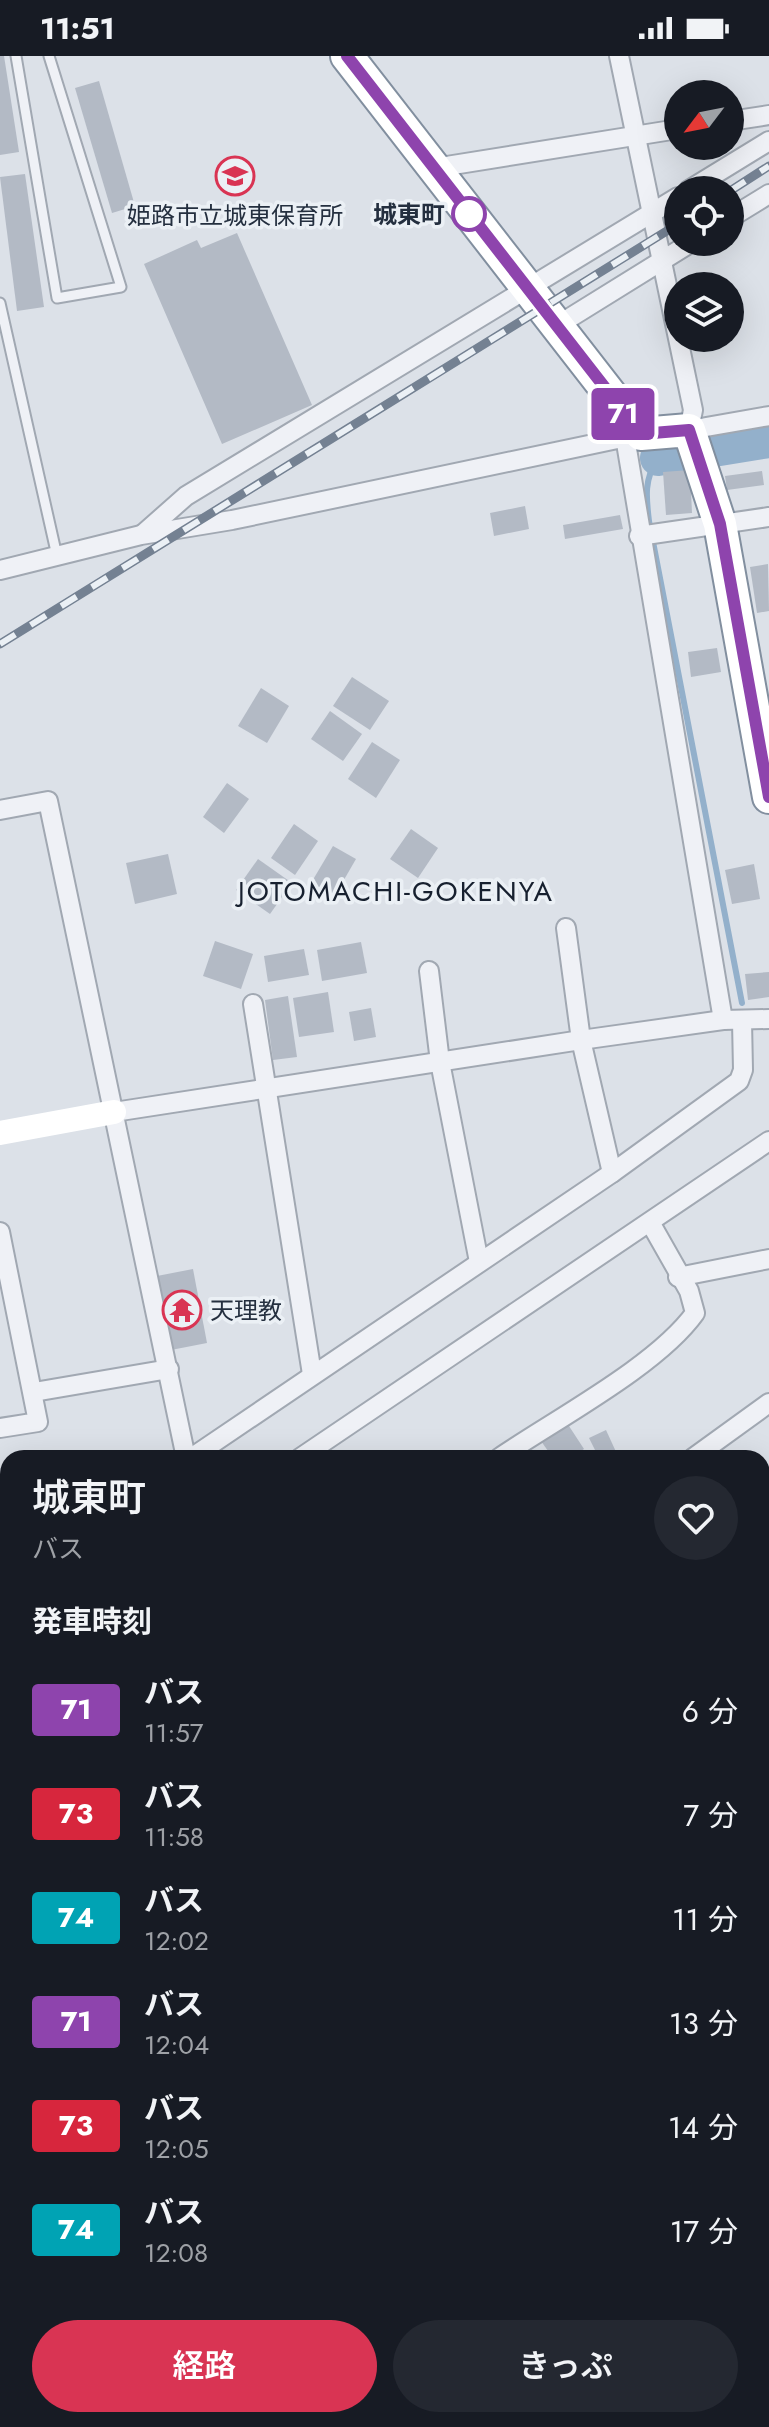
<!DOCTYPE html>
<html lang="ja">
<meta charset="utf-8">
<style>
:root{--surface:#171b24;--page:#242831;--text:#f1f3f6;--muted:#9ea1a6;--accent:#d93453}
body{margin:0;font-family:Jost,"Noto Sans JP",sans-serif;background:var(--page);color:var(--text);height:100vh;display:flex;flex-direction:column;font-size:30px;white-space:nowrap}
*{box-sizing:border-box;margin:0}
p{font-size:26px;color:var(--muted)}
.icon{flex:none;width:44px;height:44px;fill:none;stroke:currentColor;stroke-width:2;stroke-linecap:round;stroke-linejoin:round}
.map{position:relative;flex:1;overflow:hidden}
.drawer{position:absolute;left:0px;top:1394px;width:770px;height:978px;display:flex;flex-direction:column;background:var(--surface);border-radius:24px 24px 0 0;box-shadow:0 8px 32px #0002}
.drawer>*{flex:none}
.badge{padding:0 16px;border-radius:6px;font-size:28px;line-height:52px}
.needle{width:52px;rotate:238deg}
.controls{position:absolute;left:664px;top:24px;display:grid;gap:16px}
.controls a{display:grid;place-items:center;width:80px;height:80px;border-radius:50%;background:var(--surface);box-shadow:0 8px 32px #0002;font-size:40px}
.map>.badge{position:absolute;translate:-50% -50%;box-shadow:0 0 0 4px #fff}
h2{padding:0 32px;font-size:30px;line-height:72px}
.round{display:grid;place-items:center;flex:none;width:84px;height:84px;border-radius:42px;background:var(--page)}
.summary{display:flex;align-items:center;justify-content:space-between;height:136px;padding:0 32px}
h1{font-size:38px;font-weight:600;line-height:60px}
.cta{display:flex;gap:16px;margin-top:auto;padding:16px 32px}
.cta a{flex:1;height:92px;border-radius:48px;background:var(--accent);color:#fff;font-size:32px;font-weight:600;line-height:92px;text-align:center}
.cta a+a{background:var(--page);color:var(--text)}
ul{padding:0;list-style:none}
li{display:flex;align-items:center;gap:24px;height:104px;padding:0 32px}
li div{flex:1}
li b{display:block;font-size:30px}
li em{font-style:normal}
li .badge{min-width:88px;font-weight:700;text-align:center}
.status{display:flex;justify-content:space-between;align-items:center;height:56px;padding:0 40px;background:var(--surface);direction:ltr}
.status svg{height:22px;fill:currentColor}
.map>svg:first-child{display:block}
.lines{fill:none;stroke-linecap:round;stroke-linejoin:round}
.stream{stroke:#93b0cb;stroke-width:6}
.river{stroke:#93b0cb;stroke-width:36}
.building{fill:#b3bac5}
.lane-casing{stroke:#a1a8b2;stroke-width:13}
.street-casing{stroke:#a1a8b2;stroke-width:22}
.highway-casing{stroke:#828f9f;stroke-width:36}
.lane{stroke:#eff1f6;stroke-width:9}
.street{stroke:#eff1f6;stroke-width:18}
.secondary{stroke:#fff;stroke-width:24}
.highway{stroke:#fff;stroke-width:32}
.rail-casing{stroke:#748192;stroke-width:9}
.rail{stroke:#ebf0f5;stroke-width:6;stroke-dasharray:18;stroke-linecap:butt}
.line-casing{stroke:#fff;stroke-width:18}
.line{stroke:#8e44ad;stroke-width:12}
.stop-dot{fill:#fff;stroke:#8e44ad;stroke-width:4}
.labels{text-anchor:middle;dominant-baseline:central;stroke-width:7;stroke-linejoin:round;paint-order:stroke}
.stop-label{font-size:24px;font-weight:bold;fill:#242f3f;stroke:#ebf0f5;text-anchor:end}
.poi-label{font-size:24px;fill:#242f3f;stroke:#ebf0f5}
.quarter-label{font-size:28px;letter-spacing:2px;fill:#17202f;stroke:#ebf0f5}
</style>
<div class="status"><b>11:51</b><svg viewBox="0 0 49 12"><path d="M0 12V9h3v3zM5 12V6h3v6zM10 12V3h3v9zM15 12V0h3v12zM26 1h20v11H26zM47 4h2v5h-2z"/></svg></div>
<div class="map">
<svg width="769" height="2371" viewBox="0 0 769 2371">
<rect width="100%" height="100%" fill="#dce1e8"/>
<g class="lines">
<path class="stream" d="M 658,402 C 644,423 646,441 649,465 L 742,947"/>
<polyline class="river" points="658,402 769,384"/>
</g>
<g class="building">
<polygon points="0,0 4,0 19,96 0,99"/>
<polygon points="99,25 135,150 112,157 75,32"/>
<polygon points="25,118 44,251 17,255 0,121"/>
<polygon points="237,177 312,349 222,388 144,208 197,184 201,192"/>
<polygon points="690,414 692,457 666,459 663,416"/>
<polygon points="762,415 764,429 727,434 725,420"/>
<polygon points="525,450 529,473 494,480 490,457"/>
<polygon points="620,459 623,473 565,483 563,469"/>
<polygon points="768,508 769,555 757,557 750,511"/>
<polygon points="717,592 721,616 691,621 688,596"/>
<polygon points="352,621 389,645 370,674 333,650"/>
<polygon points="261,632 289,650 267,687 238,670"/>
<polygon points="330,655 362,678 343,705 311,683"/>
<polygon points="372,686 400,704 376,742 348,723"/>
<polygon points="227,727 249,743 224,777 203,761"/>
<polygon points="294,768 318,785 295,819 271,802"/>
<polygon points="411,773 438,792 418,822 390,803"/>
<polygon points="333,790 356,803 334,841 311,827"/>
<polygon points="168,798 177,838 135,848 126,807"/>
<polygon points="258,803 292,827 270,858 236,834"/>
<polygon points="754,808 760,843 732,848 725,814"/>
<polygon points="215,885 253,898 241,933 203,920"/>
<polygon points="361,886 367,917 322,925 317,894"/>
<polygon points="304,893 309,919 268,926 264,900"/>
<polygon points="769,916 769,941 748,944 745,918"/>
<polygon points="328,936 334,976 299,981 293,942"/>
<polygon points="288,940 297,1001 273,1004 265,944"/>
<polygon points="371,952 376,981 354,985 349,956"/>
<polygon points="193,1213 207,1287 171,1294 157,1220"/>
<polygon points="567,1367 584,1393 570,1402 553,1402 541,1385"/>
<polygon points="606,1374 617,1398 599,1402 589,1382"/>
<polygon points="762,1500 769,1517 769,1550 762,1533"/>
<polygon points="769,1554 769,1600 762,1589 762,1557"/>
<polygon points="769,1632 769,1664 762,1654 762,1636"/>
<polygon points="762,1665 769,1675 769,1703 762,1694"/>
<polygon points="762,2088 769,2108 768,2225 762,2204"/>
<polygon points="769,2303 769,2370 707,2371 705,2364 762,2364 762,2305"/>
<polygon points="365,2364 393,2364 395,2371 367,2371"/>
</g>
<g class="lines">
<defs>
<g id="lane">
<polyline points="16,0 57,242 121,231 49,0"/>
<polyline points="0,247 57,500"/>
</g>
<g id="street">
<polyline points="619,0 693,354 689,374 769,360"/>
<polyline points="730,65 769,59"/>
<polyline points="434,112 678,73"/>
<polyline points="689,134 769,85"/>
<polyline points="730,162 769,138"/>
<polyline points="555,271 692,186"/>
<polyline points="625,381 723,964"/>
<polyline points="143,478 186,440 678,141"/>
<polyline points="639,480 769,461"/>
<polyline points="0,514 141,479 232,464 641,378"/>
<polyline points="0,754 48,745 186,1402"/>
<polyline points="566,872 581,984 612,1117"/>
<polyline points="429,915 440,1006 479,1206"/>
<polyline points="253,948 312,1318"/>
<polyline points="114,1056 581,984 723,964 769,963"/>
<polyline points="0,1176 38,1366 0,1372"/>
<polyline points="678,1221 769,1203"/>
<polyline points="34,1336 169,1313"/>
<polyline points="191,1402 612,1117 739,1025 743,1014 742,965"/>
<polyline points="300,1402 769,1085"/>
<path d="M 499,1402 C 556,1363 657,1310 695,1257 L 689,1235 L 651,1168"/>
<polyline points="693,1402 769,1347"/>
<polyline points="0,1532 8,1526"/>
<polyline points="762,1619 769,1614"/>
<polyline points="0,1624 8,1613"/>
<polyline points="0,1757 8,1753"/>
<polyline points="0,1851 8,1846"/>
<polyline points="0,1941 8,1937"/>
<polyline points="0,2117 8,2116"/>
<polyline points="0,2339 8,2338"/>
<polyline points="158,2364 159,2371"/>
<polyline points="478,2364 479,2371"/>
</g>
<polyline id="highway" points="347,0 641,378 689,374 720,468 769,741"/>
</defs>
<use href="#lane" class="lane-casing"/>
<use href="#street" class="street-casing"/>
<use href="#highway" class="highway-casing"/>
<use href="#lane" class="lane"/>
<use href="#street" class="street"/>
<polyline class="secondary" points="0,1077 114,1056"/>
<use href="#highway" class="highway"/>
<defs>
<g id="rail">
<polyline points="730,135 769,110"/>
<polyline points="0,588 678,168"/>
</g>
</defs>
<use href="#rail" class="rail-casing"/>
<use href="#rail" class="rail"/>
</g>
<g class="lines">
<defs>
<polyline id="line" points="347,0 641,378 689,374 720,468 769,741"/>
</defs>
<use href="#line" class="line-casing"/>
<use href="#line" class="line"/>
</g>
<defs>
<symbol id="school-ring" viewBox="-11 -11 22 22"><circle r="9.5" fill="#ebf0f5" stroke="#d93453" stroke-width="1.5"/><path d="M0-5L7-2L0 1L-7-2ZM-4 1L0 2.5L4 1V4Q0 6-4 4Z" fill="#d93453"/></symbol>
<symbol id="temple-ring" viewBox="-11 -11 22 22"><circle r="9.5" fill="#ebf0f5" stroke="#d93453" stroke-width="1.5"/><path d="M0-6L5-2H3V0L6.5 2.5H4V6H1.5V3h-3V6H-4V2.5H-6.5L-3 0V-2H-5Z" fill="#d93453"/></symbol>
</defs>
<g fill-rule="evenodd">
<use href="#school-ring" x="213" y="98" width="44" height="44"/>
<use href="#temple-ring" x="160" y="1232" width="44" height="44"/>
</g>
<circle class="stop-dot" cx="469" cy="158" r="16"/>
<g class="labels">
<g class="stop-label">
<text x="445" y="158">城東町</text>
</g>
<g class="poi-label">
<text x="235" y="159">姫路市立城東保育所</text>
<text x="210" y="1254" text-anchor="start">天理教</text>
</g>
<g class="quarter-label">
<text x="396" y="835">JOTOMACHI-GOKENYA</text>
</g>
</g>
</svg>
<div class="controls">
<a><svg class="needle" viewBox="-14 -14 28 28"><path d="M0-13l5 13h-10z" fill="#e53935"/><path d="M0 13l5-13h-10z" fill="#9ea1a6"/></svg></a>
<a><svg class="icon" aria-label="locate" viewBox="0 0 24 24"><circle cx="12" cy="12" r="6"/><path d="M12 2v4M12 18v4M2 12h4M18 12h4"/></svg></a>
<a><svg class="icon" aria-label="layers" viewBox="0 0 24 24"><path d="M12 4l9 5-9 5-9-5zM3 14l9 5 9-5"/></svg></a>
</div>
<b class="badge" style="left:623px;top:358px;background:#8e44ad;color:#fff">71</b>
<section class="drawer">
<div class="summary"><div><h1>城東町</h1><p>バス</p></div><a class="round"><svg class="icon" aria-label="heart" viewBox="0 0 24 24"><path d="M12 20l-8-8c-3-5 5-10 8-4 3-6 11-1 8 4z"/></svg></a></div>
<h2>発車時刻</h2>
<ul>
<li><span class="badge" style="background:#8e44ad;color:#fff">71</span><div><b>バス</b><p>11:57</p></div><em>6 分</em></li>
<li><span class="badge" style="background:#d7263d;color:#fff">73</span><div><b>バス</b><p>11:58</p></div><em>7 分</em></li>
<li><span class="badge" style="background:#00a3b4;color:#fff">74</span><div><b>バス</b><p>12:02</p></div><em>11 分</em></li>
<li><span class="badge" style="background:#8e44ad;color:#fff">71</span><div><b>バス</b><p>12:04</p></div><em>13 分</em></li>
<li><span class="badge" style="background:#d7263d;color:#fff">73</span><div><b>バス</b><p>12:05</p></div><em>14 分</em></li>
<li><span class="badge" style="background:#00a3b4;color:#fff">74</span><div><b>バス</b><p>12:08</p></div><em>17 分</em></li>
</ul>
<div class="cta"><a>経路</a><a>きっぷ</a></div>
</section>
</div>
